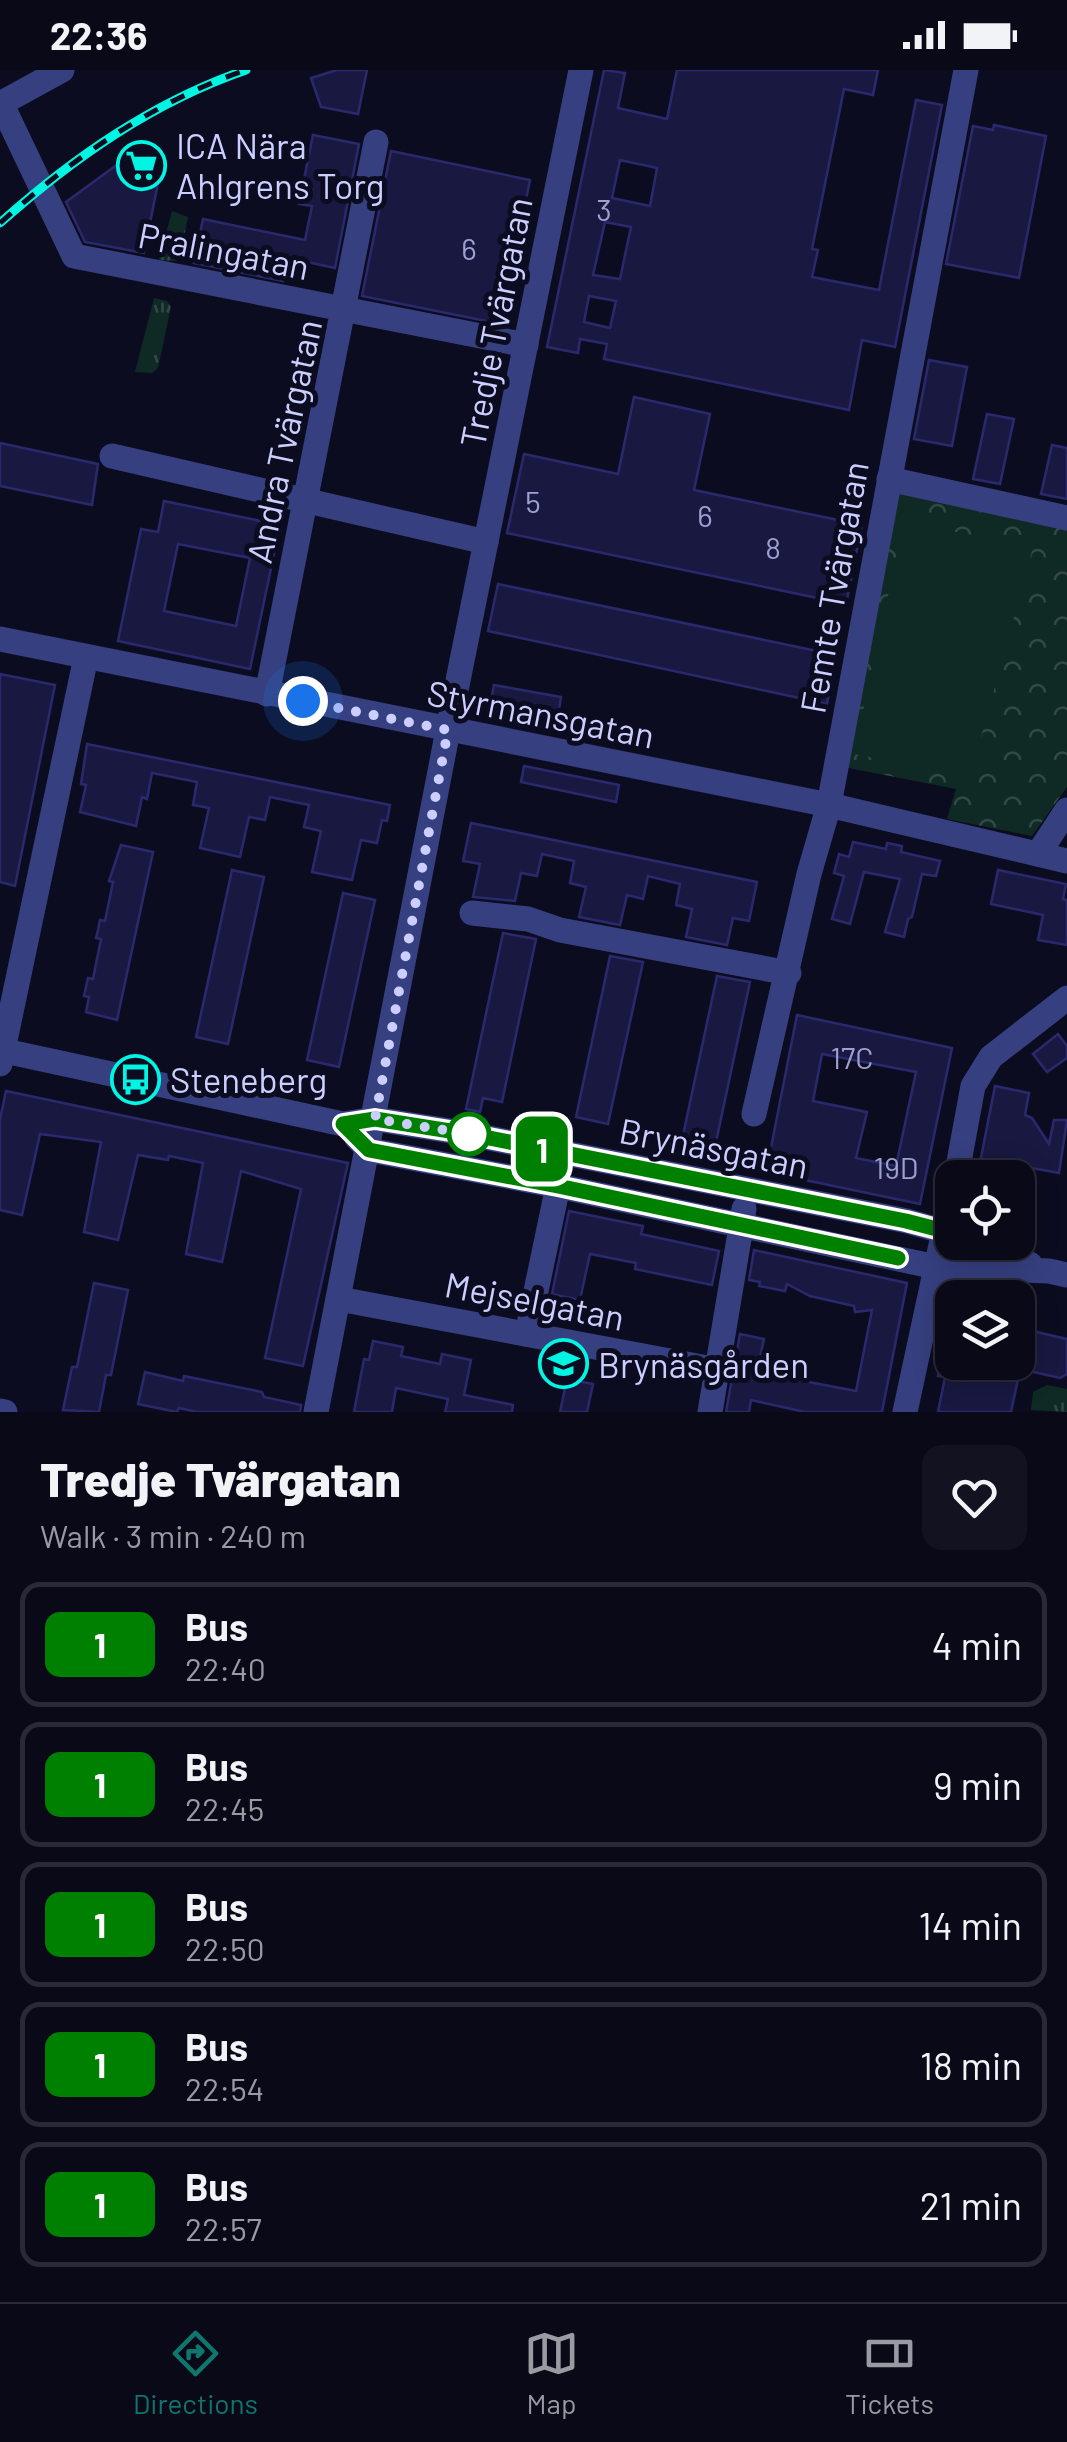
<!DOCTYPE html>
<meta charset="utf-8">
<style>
:root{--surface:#090918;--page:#121221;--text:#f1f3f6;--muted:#999aa2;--line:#292a37;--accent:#0f766e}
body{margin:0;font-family:Barlow,sans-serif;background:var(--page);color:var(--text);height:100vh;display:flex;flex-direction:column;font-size:38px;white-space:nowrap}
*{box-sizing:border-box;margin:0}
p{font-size:32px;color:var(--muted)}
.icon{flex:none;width:55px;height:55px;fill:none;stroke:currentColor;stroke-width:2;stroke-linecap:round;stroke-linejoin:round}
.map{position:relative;height:1342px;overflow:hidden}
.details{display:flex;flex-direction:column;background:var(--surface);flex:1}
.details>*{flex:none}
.badge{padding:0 20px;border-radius:15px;font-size:35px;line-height:65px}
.fabs{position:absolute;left:935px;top:1090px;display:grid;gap:20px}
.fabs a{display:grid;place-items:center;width:100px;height:100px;border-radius:20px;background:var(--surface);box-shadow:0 5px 25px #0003,0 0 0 2px var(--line);font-size:50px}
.you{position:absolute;width:50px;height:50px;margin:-25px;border:8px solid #fff;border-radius:50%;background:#1a73e8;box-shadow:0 0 0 15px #1a73e833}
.map>.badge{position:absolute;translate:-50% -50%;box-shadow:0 0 0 5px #fff}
.round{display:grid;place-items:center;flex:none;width:105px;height:105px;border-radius:20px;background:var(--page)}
.head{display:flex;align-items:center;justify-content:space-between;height:170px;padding:0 40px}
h1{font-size:48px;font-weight:800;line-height:75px}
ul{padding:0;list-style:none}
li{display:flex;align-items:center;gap:30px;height:125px;margin:0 20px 15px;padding:0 20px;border:5px solid var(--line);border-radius:20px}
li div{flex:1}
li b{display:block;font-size:38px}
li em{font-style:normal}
li .badge{min-width:110px;font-weight:700;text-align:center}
.status{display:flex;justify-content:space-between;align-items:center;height:70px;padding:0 50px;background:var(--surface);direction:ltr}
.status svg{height:28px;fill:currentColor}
.tabs{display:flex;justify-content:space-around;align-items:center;height:140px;border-top:2px solid var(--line);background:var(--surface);font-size:28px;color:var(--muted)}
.tabs a{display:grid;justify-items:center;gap:5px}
.tabs .active{color:var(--accent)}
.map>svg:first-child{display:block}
.grass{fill:url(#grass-tufts)}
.park{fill:url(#park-crowns)}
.pitch{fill:#0f2a24}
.building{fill:#191841;stroke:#2b296e;stroke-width:2.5;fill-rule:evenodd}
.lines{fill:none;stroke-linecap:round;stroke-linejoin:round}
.minor{stroke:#364080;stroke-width:25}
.rail-casing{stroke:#00f6e3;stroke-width:9}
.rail{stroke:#0c0c20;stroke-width:5;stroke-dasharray:15;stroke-linecap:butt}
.line-casing{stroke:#fff;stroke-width:22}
.line{stroke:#008000;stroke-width:15}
.walk{stroke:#cbceff;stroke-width:10;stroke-dasharray:0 18}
.stop-dot{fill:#fff;stroke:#008000;stroke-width:5}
.labels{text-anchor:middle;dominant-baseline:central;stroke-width:10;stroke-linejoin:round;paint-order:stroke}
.number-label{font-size:30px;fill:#9ea0d0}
.poi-label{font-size:35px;fill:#cbceff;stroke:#0c0c20;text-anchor:start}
.street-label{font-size:35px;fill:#cbceff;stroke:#0c0c20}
</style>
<div class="status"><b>22:36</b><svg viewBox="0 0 49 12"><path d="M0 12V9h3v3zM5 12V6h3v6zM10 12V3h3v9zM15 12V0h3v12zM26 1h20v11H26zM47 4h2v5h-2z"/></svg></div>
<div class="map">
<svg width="1067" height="1342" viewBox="0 0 1067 1342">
<defs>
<pattern id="grass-tufts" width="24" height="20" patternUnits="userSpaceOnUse" patternTransform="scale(2.5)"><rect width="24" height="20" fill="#0f2a24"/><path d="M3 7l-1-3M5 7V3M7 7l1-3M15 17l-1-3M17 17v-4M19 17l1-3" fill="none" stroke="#314845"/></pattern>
<pattern id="park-crowns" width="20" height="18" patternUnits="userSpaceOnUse" patternTransform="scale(2.5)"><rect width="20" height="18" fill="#0f2a24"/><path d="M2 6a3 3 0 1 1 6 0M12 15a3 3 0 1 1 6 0" fill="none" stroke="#314845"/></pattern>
</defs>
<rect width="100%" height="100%" fill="#0c0c20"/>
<g class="grass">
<polygon points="172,141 188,147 180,188 176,191 159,190"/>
<polygon points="154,228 167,231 171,237 158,298 152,303 135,302"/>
<polygon points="1047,1315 1067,1319 1067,1342 1031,1340 1033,1322"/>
</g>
<polygon class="park" points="898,415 1067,453 1067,717 1032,766 947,749 956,719 844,697"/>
<polygon class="pitch" points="904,452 1033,477 970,707 854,684"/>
<g class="building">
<polygon points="337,0 367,0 358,44 321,37 311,8"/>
<path d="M 604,0 L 625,3 L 618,38 L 667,49 L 677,0 L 878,0 L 873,25 L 844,19 L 812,179 L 818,180 L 812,207 L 879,220 L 916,30 L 942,35 L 895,277 L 862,270 L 849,340 L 604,289 L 607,274 L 580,269 L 578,283 L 547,277 ZM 620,90 L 657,98 L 650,136 L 612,128 ZM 605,152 L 631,157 L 620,209 L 593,205 ZM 589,226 L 616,231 L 610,258 L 584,252 Z"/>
<polygon points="994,55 1046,66 1019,208 946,194 973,56 993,60"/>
<polygon points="313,65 359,74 335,198 288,188 283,211 194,193 203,149 305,170 312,136 299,134"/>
<polygon points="140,78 159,108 144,183 85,172 66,132"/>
<polygon points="391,81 530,110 501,254 362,226"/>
<polygon points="929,290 967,297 952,376 914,369"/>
<polygon points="634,327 710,344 694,420 862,455 846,534 507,463 524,384 618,404"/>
<polygon points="987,344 1014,349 1000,414 973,409"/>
<polygon points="0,373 98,394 92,435 0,416"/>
<polygon points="1052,375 1067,378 1067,429 1041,424"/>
<path d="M 164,431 L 280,455 L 250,599 L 118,571 L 141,459 L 158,462 ZM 178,474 L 250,488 L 236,556 L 164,541 Z"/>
<polygon points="498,514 836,585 827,634 488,561"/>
<polygon points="0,604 55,615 15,816 0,812"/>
<polygon points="494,615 561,627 556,658 488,646"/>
<polygon points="87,674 390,735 387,751 382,750 377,773 361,770 352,810 312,802 321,761 304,757 309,735 270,727 265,750 249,747 240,787 200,778 209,738 193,735 197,712 152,703 147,729 142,727 136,756 80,742 86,715 81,714"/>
<polygon points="524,696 619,715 616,732 521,712"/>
<polygon points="471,753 757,812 749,851 733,848 727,875 686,867 692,839 676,835 680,814 648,806 643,829 627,825 620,855 579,847 586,817 570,813 574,791 542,784 537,806 521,803 515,831 473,827 480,794 463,791"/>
<polygon points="853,772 886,779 887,773 902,776 901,782 940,791 936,806 922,804 912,847 908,849 904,867 885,862 900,809 864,802 850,854 832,849 844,806 834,803 839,784 849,787"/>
<polygon points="121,775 153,782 117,950 86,942 89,927 84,926 88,908 93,909 101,869 96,868 98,860 100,850 105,851 113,812 109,811"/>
<polygon points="232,800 264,807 228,974 196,967"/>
<polygon points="998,800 1066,814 1063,829 1067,830 1067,875 1038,870 1043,845 991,834"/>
<polygon points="343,823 375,830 339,997 307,990"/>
<polygon points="503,863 536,869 502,1032 483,1028 480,1042 466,1039"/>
<polygon points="610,886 643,892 608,1054 576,1047"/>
<polygon points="717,906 750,912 715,1077 682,1070"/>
<path d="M 797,945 L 952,978 L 920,1134 L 776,1104 L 777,1100 L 767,1098 ZM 822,984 L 916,1002 L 896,1096 L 856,1088 L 867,1042 L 813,1031 Z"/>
<polygon points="1058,964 1067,976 1067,988 1047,1002 1033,984"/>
<polygon points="995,1016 1029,1023 1025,1045 1032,1048 1049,1074 1054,1050 1067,1050 1059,1103 1032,1098 1024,1126 1018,1123 1018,1108 977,1108"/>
<polygon points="6,1021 348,1093 303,1296 265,1288 301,1119 241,1101 222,1192 186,1184 203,1093 169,1086 168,1090 138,1085 118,1170 84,1162 101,1072 40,1064 22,1145 0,1140 0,1049"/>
<polygon points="569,1141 643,1156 641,1164 719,1181 712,1215 635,1199 636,1193 590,1184 580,1230 552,1224"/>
<polygon points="754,1180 907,1213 882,1342 805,1342 751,1330 749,1342 726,1342 740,1264 764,1269 757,1302 856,1321 872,1240 855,1242 854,1236 810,1226 787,1214 785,1221 759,1216 760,1212 749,1210"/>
<polygon points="94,1213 128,1220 111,1305 106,1305 99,1342 63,1340 72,1297 77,1297"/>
<polygon points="1028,1260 1067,1269 1067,1304 1060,1308 1029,1301 1018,1307"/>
<polygon points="945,1265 952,1265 952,1292 1018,1309 1011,1342 938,1342 945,1307 938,1306"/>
<polygon points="373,1271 403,1277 401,1286 440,1294 442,1284 471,1290 464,1325 513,1335 512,1342 445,1342 448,1329 396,1318 392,1342 354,1342 364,1289 369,1290"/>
<polygon points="145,1302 183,1311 184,1306 262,1322 264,1327 301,1335 300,1342 197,1342 179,1338 177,1342 138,1334"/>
<polygon points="567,1309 593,1314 587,1342 560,1342"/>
</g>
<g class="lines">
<g class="minor">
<polyline points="1,33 74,186 526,275"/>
<polyline points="0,34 62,0"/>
<polyline points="112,386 486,472"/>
<polyline points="889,409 1067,448"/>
<polyline points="0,569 829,735 1067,791"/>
<polyline points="267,624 376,72"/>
<polyline points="1038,784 1067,740"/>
<polyline points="472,843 528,849 560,860 789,903"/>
<polyline points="0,980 343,1054 375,1049 469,1064 907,1151 952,1164"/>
<polyline points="0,994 86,587"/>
<polyline points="754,1044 809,804 829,735 966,0"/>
<polyline points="357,1068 369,1080 558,1116 936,1197 1049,1201 1067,1205"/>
<polyline points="956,1108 973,1016 991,987 1067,928"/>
<polyline points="975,1172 1030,1194"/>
<polyline points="339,1229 718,1300"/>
<polyline points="527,1264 558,1116"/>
<polyline points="0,1341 5,1342"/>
<polyline points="316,1342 448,660 581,0"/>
<polyline points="710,1342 744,1139"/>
<polyline points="905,1342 952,1124"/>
</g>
<defs>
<path id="rail" d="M 0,153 C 73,88 153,32 246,0"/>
</defs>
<use href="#rail" class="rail-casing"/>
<use href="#rail" class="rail"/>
</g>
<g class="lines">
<defs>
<polyline id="line" points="898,1188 558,1116 369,1080 343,1054 375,1049 469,1064 906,1151 952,1163"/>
</defs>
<use href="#line" class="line-casing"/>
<use href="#line" class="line"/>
<polyline class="walk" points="303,631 448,660 375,1049 469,1064"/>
</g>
<defs>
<symbol id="supermarket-ring" viewBox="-11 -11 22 22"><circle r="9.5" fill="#0c0c20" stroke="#00f6e3" stroke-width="1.5"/><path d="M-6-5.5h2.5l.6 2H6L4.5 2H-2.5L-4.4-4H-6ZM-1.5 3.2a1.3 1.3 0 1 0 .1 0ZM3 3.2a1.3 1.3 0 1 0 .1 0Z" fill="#00f6e3"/></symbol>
<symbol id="bus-ring" viewBox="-11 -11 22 22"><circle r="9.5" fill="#0c0c20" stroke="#00f6e3" stroke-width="1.5"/><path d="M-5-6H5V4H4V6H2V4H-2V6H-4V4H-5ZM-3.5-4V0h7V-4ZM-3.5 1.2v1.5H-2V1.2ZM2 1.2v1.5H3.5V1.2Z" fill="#00f6e3"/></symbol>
<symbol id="school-ring" viewBox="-11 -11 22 22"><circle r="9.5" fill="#0c0c20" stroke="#00f6e3" stroke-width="1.5"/><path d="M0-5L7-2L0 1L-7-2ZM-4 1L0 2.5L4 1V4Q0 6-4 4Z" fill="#00f6e3"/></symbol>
</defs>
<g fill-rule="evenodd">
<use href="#supermarket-ring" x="114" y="68" width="55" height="55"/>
<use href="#bus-ring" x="108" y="982" width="55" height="55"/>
<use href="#school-ring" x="536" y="1266" width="55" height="55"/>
</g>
<circle class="stop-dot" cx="469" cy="1064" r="20"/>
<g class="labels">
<g class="number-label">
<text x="604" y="139">3</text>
<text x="469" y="178">6</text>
<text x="533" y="431">5</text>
<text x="705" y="445">6</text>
<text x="773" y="477">8</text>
<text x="852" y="987">17C</text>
<text x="896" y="1097">19D</text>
</g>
<g class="poi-label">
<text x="176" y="75">ICA Nära<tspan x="176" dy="40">Ahlgrens Torg</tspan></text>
<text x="170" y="1009">Steneberg</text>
<text x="598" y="1294">Brynäsgården</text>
</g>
<g class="street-label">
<text transform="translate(224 180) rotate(11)">Pralingatan</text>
<text transform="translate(495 252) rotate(-79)">Tredje Tvärgatan</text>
<text transform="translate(283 371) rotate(-78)">Andra Tvärgatan</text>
<text transform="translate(833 517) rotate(-80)">Femte Tvärgatan</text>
<text transform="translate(541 643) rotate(11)">Styrmansgatan</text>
<text transform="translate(714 1077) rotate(11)">Brynäsgatan</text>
<text transform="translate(535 1230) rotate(11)">Mejselgatan</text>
</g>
</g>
</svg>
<div class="fabs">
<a><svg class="icon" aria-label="locate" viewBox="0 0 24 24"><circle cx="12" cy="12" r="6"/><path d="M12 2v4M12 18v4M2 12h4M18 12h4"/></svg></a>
<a><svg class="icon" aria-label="layers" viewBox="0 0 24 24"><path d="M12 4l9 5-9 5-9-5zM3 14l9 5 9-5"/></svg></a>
</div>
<div class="you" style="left:303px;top:631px"></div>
<b class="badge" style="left:542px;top:1079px;background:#008000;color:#fff">1</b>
</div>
<section class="details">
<div class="head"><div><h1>Tredje Tvärgatan</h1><p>Walk · 3 min · 240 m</p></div><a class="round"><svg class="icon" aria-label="heart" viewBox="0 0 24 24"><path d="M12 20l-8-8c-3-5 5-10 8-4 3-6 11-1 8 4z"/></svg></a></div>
<ul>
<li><span class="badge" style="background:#008000;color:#fff">1</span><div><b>Bus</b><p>22:40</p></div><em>4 min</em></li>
<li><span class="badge" style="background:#008000;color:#fff">1</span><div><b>Bus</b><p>22:45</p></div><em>9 min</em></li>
<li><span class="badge" style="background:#008000;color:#fff">1</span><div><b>Bus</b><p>22:50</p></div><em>14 min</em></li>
<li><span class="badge" style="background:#008000;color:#fff">1</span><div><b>Bus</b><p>22:54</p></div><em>18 min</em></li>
<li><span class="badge" style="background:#008000;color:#fff">1</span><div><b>Bus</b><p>22:57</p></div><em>21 min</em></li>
</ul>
</section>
<nav class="tabs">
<a class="active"><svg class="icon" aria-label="directions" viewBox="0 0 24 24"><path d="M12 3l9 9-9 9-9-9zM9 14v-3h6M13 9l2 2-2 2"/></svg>Directions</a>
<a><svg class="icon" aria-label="map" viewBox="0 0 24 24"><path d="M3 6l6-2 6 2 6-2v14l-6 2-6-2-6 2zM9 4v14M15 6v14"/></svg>Map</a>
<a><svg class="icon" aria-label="tickets" viewBox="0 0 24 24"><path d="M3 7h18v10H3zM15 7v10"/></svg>Tickets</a>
</nav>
